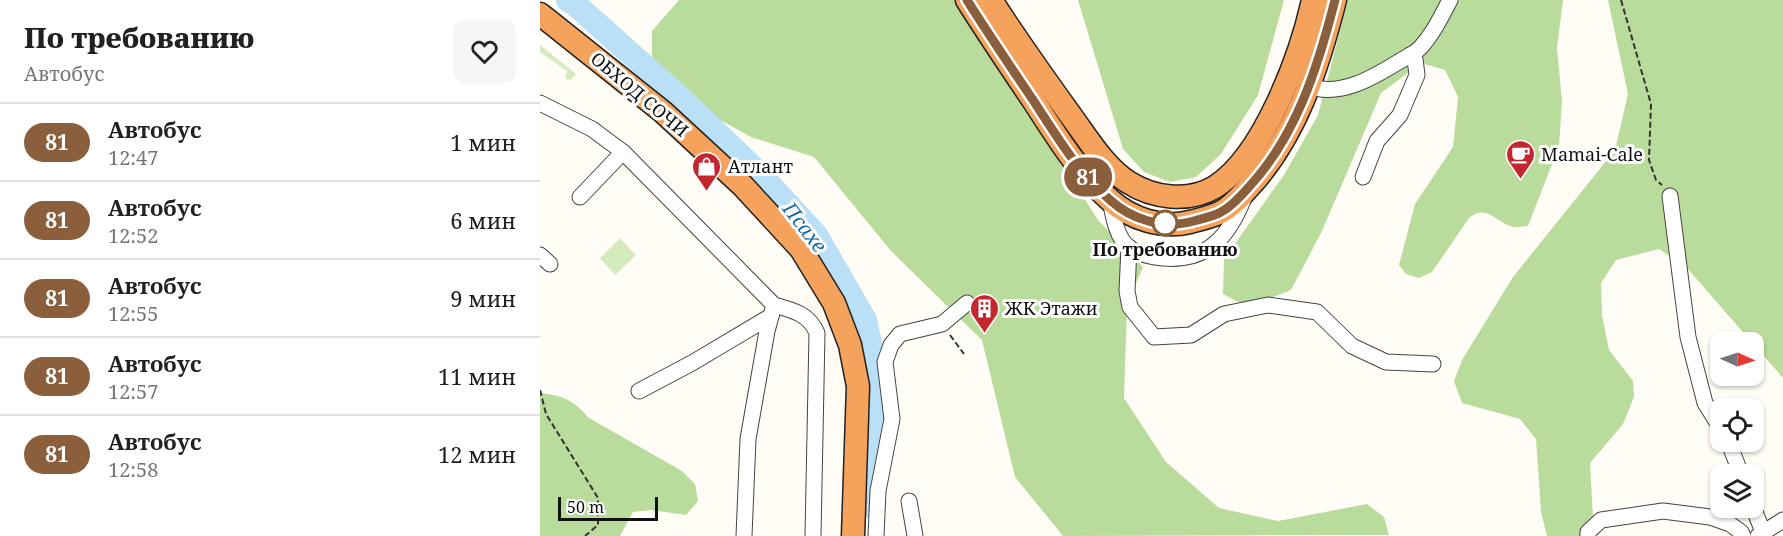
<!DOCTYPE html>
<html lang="ru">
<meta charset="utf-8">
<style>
:root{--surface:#fff;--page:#f6f6f6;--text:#202124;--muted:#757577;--line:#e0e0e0}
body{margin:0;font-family:"Noto Serif",serif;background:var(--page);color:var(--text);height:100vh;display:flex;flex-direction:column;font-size:22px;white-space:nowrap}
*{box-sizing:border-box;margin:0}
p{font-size:20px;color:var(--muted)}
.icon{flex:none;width:33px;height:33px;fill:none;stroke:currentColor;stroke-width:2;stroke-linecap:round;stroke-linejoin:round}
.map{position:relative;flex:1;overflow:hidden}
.details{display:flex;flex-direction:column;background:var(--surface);width:540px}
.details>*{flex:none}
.badge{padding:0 12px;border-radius:20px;font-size:21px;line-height:39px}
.needle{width:39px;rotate:93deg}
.fabs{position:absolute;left:1170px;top:332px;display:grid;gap:12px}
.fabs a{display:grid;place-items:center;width:54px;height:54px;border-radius:12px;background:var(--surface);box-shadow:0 2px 4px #0004;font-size:30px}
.scale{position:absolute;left:18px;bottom:15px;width:100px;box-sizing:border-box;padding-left:6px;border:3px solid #111;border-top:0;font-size:16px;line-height:21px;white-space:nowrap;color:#111;-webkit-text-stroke:4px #fff;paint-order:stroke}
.map>.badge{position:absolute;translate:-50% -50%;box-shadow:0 0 0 3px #fff}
.round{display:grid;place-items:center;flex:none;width:63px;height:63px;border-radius:12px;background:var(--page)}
.overview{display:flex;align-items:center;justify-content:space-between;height:102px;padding:0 24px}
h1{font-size:28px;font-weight:800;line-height:45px}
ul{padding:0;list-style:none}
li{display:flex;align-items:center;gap:18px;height:78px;padding:0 24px;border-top:2px solid var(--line)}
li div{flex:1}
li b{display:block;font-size:22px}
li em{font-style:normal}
li .badge{min-width:66px;font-weight:700;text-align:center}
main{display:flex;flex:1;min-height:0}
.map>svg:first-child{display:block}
.green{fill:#d5ebbd}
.forest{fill:#b9dc9c}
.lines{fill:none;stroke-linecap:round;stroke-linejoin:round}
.river{stroke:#b9e0f7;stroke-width:24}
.minor-casing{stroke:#444;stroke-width:17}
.highway-casing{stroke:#222;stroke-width:25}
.path{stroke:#333;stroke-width:2;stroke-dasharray:6 3;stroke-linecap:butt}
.minor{stroke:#fff;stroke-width:15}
.highway{stroke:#f5a25d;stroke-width:22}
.line-casing{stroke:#fff;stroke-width:14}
.line{stroke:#8b5e3c;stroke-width:9}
.stop-dot{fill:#fff;stroke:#8b5e3c;stroke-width:3}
.labels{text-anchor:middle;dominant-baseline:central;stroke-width:6;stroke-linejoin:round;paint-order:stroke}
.street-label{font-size:18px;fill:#111;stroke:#fff}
.poi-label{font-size:18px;fill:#111;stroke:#fff;text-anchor:start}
.stop-label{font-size:18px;font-weight:bold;fill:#111;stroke:#fff}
.water-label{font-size:20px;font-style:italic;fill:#1768a6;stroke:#fff}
</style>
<main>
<section class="details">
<div class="overview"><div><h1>По требованию</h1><p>Автобус</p></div><a class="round"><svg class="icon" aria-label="heart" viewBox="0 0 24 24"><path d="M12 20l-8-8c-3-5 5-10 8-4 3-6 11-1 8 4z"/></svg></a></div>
<ul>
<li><span class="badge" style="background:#8b5e3c;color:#fff">81</span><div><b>Автобус</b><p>12:47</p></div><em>1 мин</em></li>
<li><span class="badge" style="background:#8b5e3c;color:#fff">81</span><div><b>Автобус</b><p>12:52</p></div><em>6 мин</em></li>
<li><span class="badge" style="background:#8b5e3c;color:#fff">81</span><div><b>Автобус</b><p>12:55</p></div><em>9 мин</em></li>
<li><span class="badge" style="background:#8b5e3c;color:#fff">81</span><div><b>Автобус</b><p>12:57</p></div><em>11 мин</em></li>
<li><span class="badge" style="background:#8b5e3c;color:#fff">81</span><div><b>Автобус</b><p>12:58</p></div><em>12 мин</em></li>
</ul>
</section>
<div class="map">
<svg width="1243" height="536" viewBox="0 0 1243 536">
<rect width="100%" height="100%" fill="#fffdf5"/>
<g class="green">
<polygon points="0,45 36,74 31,80 25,79 27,71 0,52"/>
<polygon points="80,238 96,255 75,275 60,258"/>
</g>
<g class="forest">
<polygon points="139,0 417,0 558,220 603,267 587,305 584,398 626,462 679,508 738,521 827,504 844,517 849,535 523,536 475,477 442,340 351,251 274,157 211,137 144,100 112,56 112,31"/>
<polygon points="538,0 744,0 718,95 681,154 656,177 630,182 604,172 583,149"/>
<path d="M 808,0 L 1023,0 L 1017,48 L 1022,101 L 1019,146 L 988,226 C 984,226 977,228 973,227 C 956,223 947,203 929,218 L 892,272 L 879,278 L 866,274 L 859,265 L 875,204 L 913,147 L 918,97 L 905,70 L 881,63 L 841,93 L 782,231 L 751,290 L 708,307 L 683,294 L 684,259 L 744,175 L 778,115 Z"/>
<polygon points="1068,0 1243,0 1243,378 1147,268 1119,249 1076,260 1061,283 1062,315 1069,350 1093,381 1094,397 1083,424 1050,463 1054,536 1007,536 1001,512 996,439 980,419 922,403 914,381 922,360 973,277 1075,150 1088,94"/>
<path d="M 0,393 C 24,396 32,399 49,418 L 142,471 L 155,484 L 158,501 L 146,515 L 111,510 L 93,512 L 80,536 L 0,536 Z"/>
</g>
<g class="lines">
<polyline class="river" points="28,0 36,5 139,97 221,175 276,235 325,320 334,363 336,437 331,507"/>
<defs>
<g id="minor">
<path d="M 768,86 C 800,98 834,77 860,61 C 867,57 875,53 880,48 C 893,34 901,17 910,0"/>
<path d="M 0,103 L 52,129 L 83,152 L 234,305 C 253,310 269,314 277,333 L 273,536"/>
<polyline points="823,177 837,141 860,115 877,75 875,59 870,55"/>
<polyline points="1130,196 1148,337 1165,403 1180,427"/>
<polyline points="40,197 83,152"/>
<path d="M 570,200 C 573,215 576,236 588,247 C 597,254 612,257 623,258 C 668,262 689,236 704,198"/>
<polyline points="589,247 587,291 590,307 614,337 651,335 684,314 728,305 777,312 812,346 846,362 893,364"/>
<polyline points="0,255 10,264"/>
<polyline points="99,391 152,363 231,316"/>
<polyline points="1188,441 1201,474"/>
<polyline points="369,501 375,536"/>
<polyline points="1213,507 1223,532"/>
<polyline points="204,536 208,439 227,331 234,305"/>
<polyline points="336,536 338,491 352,419 345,362 351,345 360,334 402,324 427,303"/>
<polyline points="1048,536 1048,532 1061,520 1123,511 1170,517 1190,524 1201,532 1203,536"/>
<polyline points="1218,536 1243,520"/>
</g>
<g id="highway">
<path d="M 427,0 C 449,35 472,69 495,103 C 517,137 539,173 570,200 C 591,219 622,229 650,222 C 660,219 672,217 681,212 C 691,207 700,197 708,188 C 756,137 778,67 795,0"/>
<path d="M 451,0 C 477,41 506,81 534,120 C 549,141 566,168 588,182 C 613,198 648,203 675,187 C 724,156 761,55 773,0"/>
<polyline points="0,14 123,112 203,186 261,249 294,303 310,345 318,386 313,536"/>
</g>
</defs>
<use href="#minor" class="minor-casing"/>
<use href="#highway" class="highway-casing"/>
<g class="path">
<polyline points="1081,0 1111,104 1109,160 1116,180 1122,185"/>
<polyline points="410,335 424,354"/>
<polyline points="0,390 6,414 58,498 58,525 45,536"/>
</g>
<use href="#minor" class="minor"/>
<use href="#highway" class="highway"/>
</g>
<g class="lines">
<defs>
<path id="line" d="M 427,0 C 449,35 472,69 495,103 C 517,137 539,173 570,200 C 591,219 622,229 650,222 C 660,219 672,217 681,212 C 691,207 700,197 708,188 C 756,137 778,67 795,0"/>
</defs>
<use href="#line" class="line-casing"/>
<use href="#line" class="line"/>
</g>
<defs>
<symbol id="cafe-pin" viewBox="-11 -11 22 30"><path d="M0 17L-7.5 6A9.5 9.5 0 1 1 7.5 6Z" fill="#c4262e" stroke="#fff"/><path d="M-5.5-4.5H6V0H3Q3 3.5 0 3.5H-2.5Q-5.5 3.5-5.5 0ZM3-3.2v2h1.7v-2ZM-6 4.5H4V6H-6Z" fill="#fff"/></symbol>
<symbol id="shop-pin" viewBox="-11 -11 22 30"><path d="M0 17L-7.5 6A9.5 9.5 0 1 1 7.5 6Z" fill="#c4262e" stroke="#fff"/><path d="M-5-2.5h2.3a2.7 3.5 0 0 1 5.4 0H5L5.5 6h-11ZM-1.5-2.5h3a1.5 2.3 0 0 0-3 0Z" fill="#fff"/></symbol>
<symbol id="building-pin" viewBox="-11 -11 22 30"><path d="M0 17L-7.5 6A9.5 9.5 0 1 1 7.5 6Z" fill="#c4262e" stroke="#fff"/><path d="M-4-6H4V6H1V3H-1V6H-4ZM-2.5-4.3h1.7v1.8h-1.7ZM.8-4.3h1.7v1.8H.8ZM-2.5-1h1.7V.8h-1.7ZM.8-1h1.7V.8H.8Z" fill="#fff"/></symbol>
</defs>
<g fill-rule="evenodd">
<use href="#cafe-pin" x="964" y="138" width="33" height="45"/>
<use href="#shop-pin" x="150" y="150" width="33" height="45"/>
<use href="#building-pin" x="428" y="292" width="33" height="45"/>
</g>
<circle class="stop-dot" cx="625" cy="223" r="12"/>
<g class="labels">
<g class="street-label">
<text transform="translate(100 94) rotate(40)">ОБХОД СОЧИ</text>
</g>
<g class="poi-label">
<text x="1001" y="154">Mamai-Cale</text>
<text x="188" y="166">Атлант</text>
<text x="465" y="308">ЖК Этажи</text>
</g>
<g class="stop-label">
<text x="625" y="249">По требованию</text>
</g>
<g class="water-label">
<text transform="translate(265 227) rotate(52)">Псахе</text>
</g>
</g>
</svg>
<div class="fabs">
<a><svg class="needle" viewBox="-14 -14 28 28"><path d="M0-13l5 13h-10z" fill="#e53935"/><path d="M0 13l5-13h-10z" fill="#757577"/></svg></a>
<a><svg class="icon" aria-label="locate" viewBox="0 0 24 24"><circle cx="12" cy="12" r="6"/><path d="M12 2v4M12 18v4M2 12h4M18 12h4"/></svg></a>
<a><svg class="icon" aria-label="layers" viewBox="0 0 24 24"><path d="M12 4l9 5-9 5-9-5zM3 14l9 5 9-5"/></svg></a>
</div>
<div class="scale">50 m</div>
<b class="badge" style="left:548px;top:177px;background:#8b5e3c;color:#fff">81</b>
</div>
</main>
